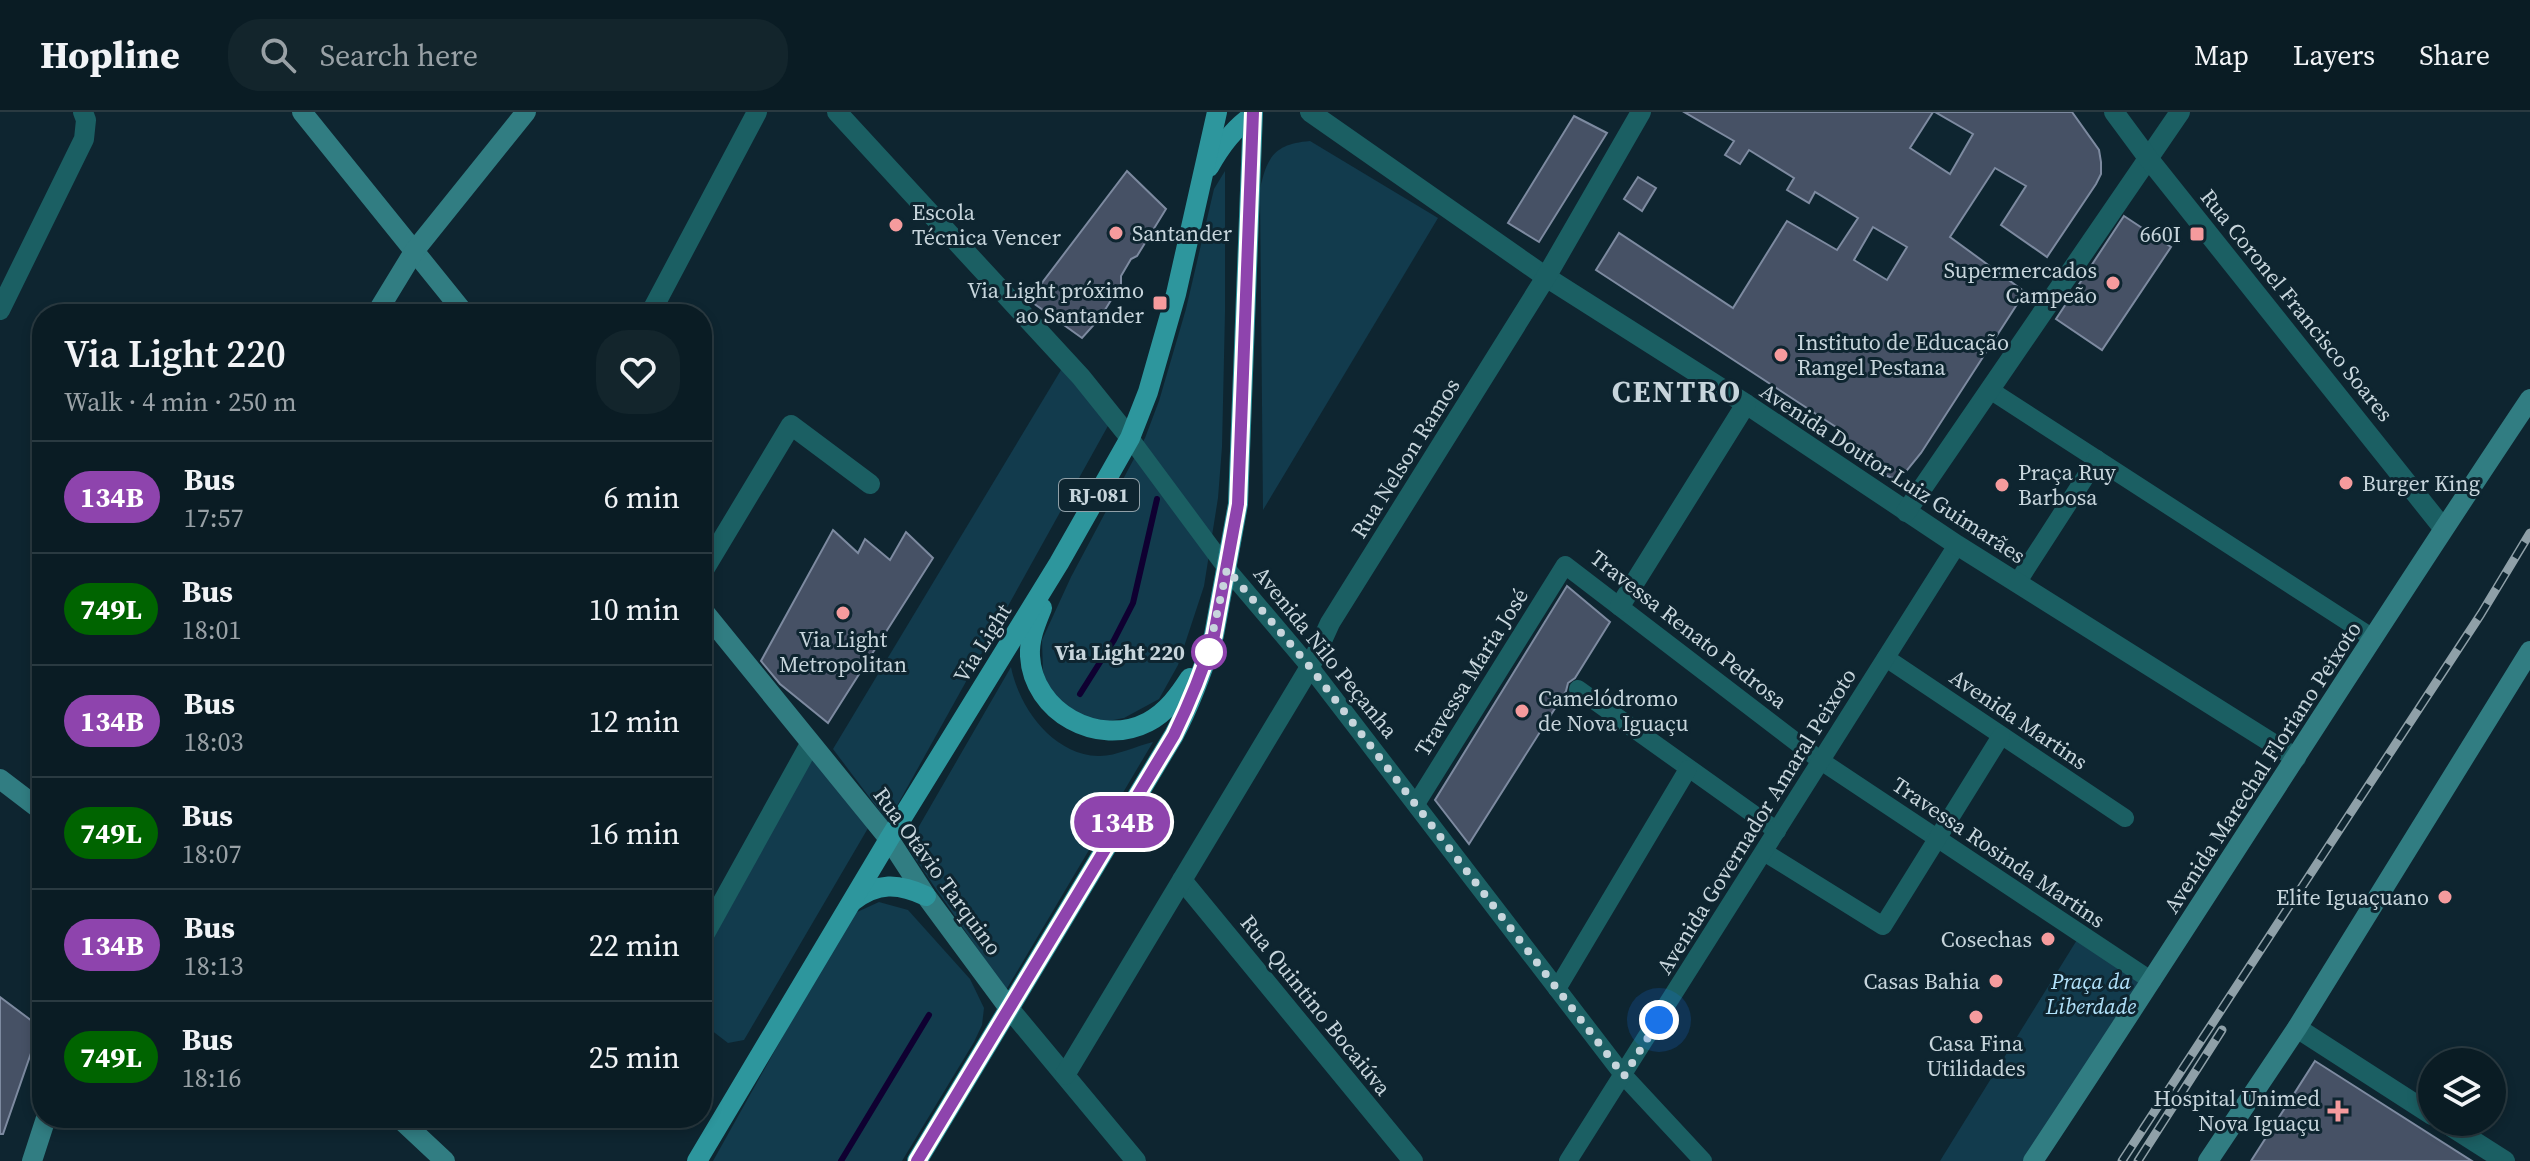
<!DOCTYPE html>
<meta charset="utf-8">
<style>
:root{--surface:#0a1c24;--page:#13252c;--text:#f1f3f6;--muted:#99a1a6;--line:#2a3a41}
body{margin:0;font-family:"Source Serif 4",serif;background:var(--page);color:var(--text);height:100vh;display:flex;flex-direction:column;font-size:30px;white-space:nowrap}
*{box-sizing:border-box;margin:0}
p{font-size:26px;color:var(--muted)}
.icon{flex:none;width:44px;height:44px;fill:none;stroke:currentColor;stroke-width:2;stroke-linecap:round;stroke-linejoin:round}
.map{position:relative;flex:1;overflow:hidden}
.panel{position:absolute;left:32px;top:192px;width:680px;height:824px;display:flex;flex-direction:column;background:var(--surface);border-radius:32px;box-shadow:0 4px 12px #0003,0 0 0 2px var(--line)}
.panel>*{flex:none}
.badge{padding:0 16px;border-radius:26px;font-size:28px;line-height:52px}
.controls{position:absolute;left:2418px;top:936px;display:grid;gap:16px}
.controls a{display:grid;place-items:center;width:88px;height:88px;border-radius:50%;background:var(--surface);box-shadow:0 4px 12px #0003,0 0 0 2px var(--line);font-size:40px}
.you{position:absolute;width:40px;height:40px;margin:-20px;border:6px solid #fff;border-radius:50%;background:#1a73e8;box-shadow:0 0 0 12px #1a73e833}
.map>.badge{position:absolute;translate:-50% -50%;box-shadow:0 0 0 4px #fff}
.round{display:grid;place-items:center;flex:none;width:84px;height:84px;border-radius:32px;background:var(--page)}
.headline{display:flex;align-items:center;justify-content:space-between;height:136px;padding:0 32px}
h1{font-size:38px;font-weight:600;line-height:60px}
ul{padding:0;list-style:none}
li{display:flex;align-items:center;gap:24px;height:112px;padding:0 32px;border-top:2px solid var(--line)}
li div{flex:1}
li b{display:block;font-size:30px}
li em{font-style:normal}
li .badge{min-width:88px;font-weight:700;text-align:center}
header{display:flex;align-items:center;gap:48px;box-sizing:border-box;height:112px;padding:0 40px;background:var(--surface);border-bottom:2px solid var(--line)}
header strong{font-size:38px}
nav{display:flex;gap:44px;margin-inline-start:auto;font-size:28px}
.search{width:560px;height:72px;background:var(--page);display:flex;align-items:center;gap:20px;box-sizing:border-box;padding:0 28px;border-radius:32px;color:var(--muted);font-size:30px}
.map>svg:first-child{display:block}
.green{fill:#123b4d}
.lines{fill:none;stroke-linecap:round;stroke-linejoin:round}
.stream{stroke:#0f0031;stroke-width:6}
.building{fill:#465165;stroke:#7d8aa0;stroke-width:2;fill-rule:evenodd}
.pedestrian{stroke:#1b5f63;stroke-width:18}
.minor{stroke:#1b5f63;stroke-width:20}
.tertiary{stroke:#1b5f63;stroke-width:20}
.secondary{stroke:#317d82;stroke-width:20}
.primary{stroke:#2d969d;stroke-width:20}
.rail-casing{stroke:#8fa0a8;stroke-width:9}
.rail{stroke:#0e2530;stroke-width:6;stroke-dasharray:18;stroke-linecap:butt}
.line-casing{stroke:#fff;stroke-width:18}
.line{stroke:#8e44ad;stroke-width:12}
.walk{stroke:#c7d5dc;stroke-width:8;stroke-dasharray:0 14.4}
.poi-dot{fill:#f59b9d;stroke:#0e2530;stroke-width:3}
.stop-dot{fill:#fff;stroke:#8e44ad;stroke-width:4}
.labels{text-anchor:middle;dominant-baseline:central;stroke-width:6;stroke-linejoin:round;paint-order:stroke}
.shield{fill:#0e2530;stroke:#90a0a8;stroke-width:2}
.shield-label{font-size:20px;font-weight:bold;fill:#c7d5dc}
.poi-label{font-size:22px;fill:#c7d5dc;stroke:#0e2530;text-anchor:end}
.street-label{font-size:22px;fill:#c7d5dc;stroke:#0e2530}
.stop-label{font-size:22px;font-weight:bold;fill:#c7d5dc;stroke:#0e2530;text-anchor:end}
.park-label{font-size:22px;font-style:italic;fill:#b2e2fb;stroke:#0e2530}
.district-label{font-size:30px;font-weight:bold;letter-spacing:2px;fill:#c7d5dc;stroke:#0e2530}
</style>
<header>
<strong>Hopline</strong>
<div class="search"><svg class="icon" aria-label="search" viewBox="0 0 24 24"><circle cx="10" cy="10" r="6"/><path d="M15 15l6 6"/></svg>Search here</div>
<nav><a>Map</a><a>Layers</a><a>Share</a></nav>
</header>
<div class="map">
<svg width="2530" height="1049" viewBox="0 0 2530 1049">
<rect width="100%" height="100%" fill="#0e2530"/>
<g class="green">
<path d="M 1310,29 L 1438,106 L 1263,398 L 1260,77 C 1267,44 1275,32 1310,29 Z"/>
<polygon points="1225,59 1225,200 1222,335 1218,386 1204,474 1178,553 1159,587 1124,606 1108,609 1085,606 1062,592 1048,573 1043,560 1042,528 1071,465 1145,326 1159,289 1186,197 1214,77"/>
<polygon points="1064,253 1109,312 888,710 833,637"/>
<path d="M 1011,555 C 1019,595 1052,642 1098,644 C 1114,645 1136,634 1153,630 L 1006,878 L 907,735 Z"/>
<polygon points="811,643 871,711 744,928 728,931 702,911 702,842"/>
<polygon points="879,790 908,798 970,867 984,896 982,913 974,930 902,1049 713,1049 835,831 855,801"/>
<polygon points="2080,823 2148,869 2029,1049 1940,1049"/>
</g>
<g class="lines">
<g class="stream">
<polyline points="1080,582 1114,528 1133,491 1157,387"/>
<polyline points="841,1049 929,903"/>
</g>
</g>
<g class="building">
<path d="M 1684,0 L 1933,0 L 1910,36 L 1950,62 L 1973,22 L 1935,0 L 2072,0 L 2099,38 L 2101,50 L 2101,62 L 2096,72 L 2047,145 L 2001,113 L 2026,74 L 1995,56 L 1950,125 L 2025,180 L 1921,341 L 1904,362 L 1892,366 L 1883,362 L 1832,329 L 1839,317 L 1596,158 L 1619,121 L 1733,196 L 1787,109 L 1837,138 L 1858,106 L 1815,80 L 1809,91 L 1787,78 L 1794,66 L 1749,38 L 1740,52 L 1725,43 L 1734,29 ZM 1873,115 L 1907,135 L 1887,168 L 1854,148 Z"/>
<polygon points="1574,4 1607,21 1539,130 1508,111"/>
<polygon points="1127,59 1166,97 1137,144 1131,147 1121,164 1121,172 1100,206 1082,226 1029,188"/>
<polygon points="1638,65 1656,76 1642,99 1624,87"/>
<polygon points="2124,104 2171,135 2102,238 2056,207"/>
<polygon points="833,418 858,441 865,427 890,448 906,420 933,446 828,611 780,572 761,549"/>
<polygon points="1567,474 1610,510 1575,566 1568,571 1566,579 1469,732 1435,688"/>
<polygon points="0,885 40,915 3,1022 0,1022"/>
<polygon points="2315,949 2472,1049 2251,1049"/>
</g>
<g class="lines">
<g class="pedestrian">
<polyline points="1990,278 2373,526"/>
<polyline points="1130,326 1227,457 1310,555 1624,964 1703,1049"/>
<polyline points="2017,471 2097,347"/>
<polyline points="1886,546 2125,706"/>
<polyline points="1578,577 1777,719"/>
<polyline points="1416,692 1565,453 1821,649 2152,869"/>
<polyline points="1764,740 1883,814 2001,624"/>
<polyline points="1557,877 1688,657"/>
<polyline points="1568,1049 1957,433"/>
</g>
<g class="minor">
<polyline points="1310,0 1546,165 1746,292 1957,433 2296,646"/>
<polyline points="0,198 84,27 86,8 83,0"/>
<polyline points="650,202 757,0"/>
<polyline points="1906,400 2180,0"/>
<polyline points="702,461 791,313 870,372"/>
<polyline points="1620,494 1746,292"/>
<polyline points="1182,768 1413,1049"/>
<polyline points="702,827 810,632"/>
<polyline points="1008,895 1136,1049"/>
<polyline points="2297,916 2432,1003"/>
<polyline points="1065,963 1310,555 1330,511 1546,165 1641,0"/>
<polyline points="2444,1010 2505,1049"/>
</g>
<g class="tertiary">
<polyline points="837,0 1081,265 1130,326"/>
<polyline points="2114,0 2148,46 2443,416"/>
</g>
<g class="secondary">
<polyline points="302,0 465,202"/>
<polyline points="376,202 415,138 526,0"/>
<polyline points="702,497 889,727 926,784 1008,895"/>
<polyline points="0,667 42,699"/>
<polyline points="399,1006 445,1049"/>
<polyline points="32,1049 46,1006"/>
<path d="M 2033,1049 C 2201,796 2361,539 2530,287"/>
<polyline points="2208,1049 2297,916 2530,539"/>
</g>
<g class="primary">
<path d="M 1209,55 C 1220,35 1233,17 1252,4"/>
<path d="M 1042,496 C 1036,511 1029,527 1030,544 C 1033,600 1098,636 1148,610 C 1167,600 1179,583 1190,566"/>
<path d="M 853,789 C 877,770 899,771 926,784"/>
<polyline points="697,1049 889,727 1059,451 1130,326 1148,280 1176,182 1217,0"/>
<path d="M 917,1049 L 1174,623 C 1191,591 1203,558 1214,523 L 1238,392 L 1253,0"/>
</g>
<defs>
<g id="rail">
<polyline points="2122,1049 2481,502 2530,421"/>
<polyline points="2138,1049 2222,918"/>
</g>
</defs>
<use href="#rail" class="rail-casing"/>
<use href="#rail" class="rail"/>
</g>
<g class="lines">
<defs>
<path id="line" d="M 917,1049 L 1174,623 C 1190,590 1203,558 1214,523 L 1238,392 L 1253,0"/>
</defs>
<use href="#line" class="line-casing"/>
<use href="#line" class="line"/>
<polyline class="walk" points="1209,540 1208,542 1227,457 1310,555 1624,964 1659,908"/>
</g>
<g class="poi-dot">
<circle cx="896" cy="113" r="8"/>
<circle cx="1116" cy="121" r="8"/>
<rect x="2189" y="114" width="16" height="16" rx="4"/>
<circle cx="2113" cy="171" r="8"/>
<rect x="1152" y="183" width="16" height="16" rx="4"/>
<circle cx="1781" cy="243" r="8"/>
<circle cx="2346" cy="371" r="8"/>
<circle cx="2002" cy="373" r="8"/>
<circle cx="843" cy="501" r="8"/>
<circle cx="1522" cy="599" r="8"/>
<circle cx="2445" cy="785" r="8"/>
<circle cx="2048" cy="827" r="8"/>
<circle cx="1996" cy="869" r="8"/>
<circle cx="1976" cy="905" r="8"/>
<path d="M2334 987h8v8h8v8h-8v8h-8v-8h-8v-8h8z"/>
</g>
<circle class="stop-dot" cx="1209" cy="540" r="16"/>
<g class="labels">
<rect class="shield" x="1059" y="367" width="80" height="32" rx="6"/>
<g class="shield-label">
<text x="1099" y="383">RJ-081</text>
</g>
<g class="poi-label">
<text x="912" y="100" text-anchor="start">Escola<tspan x="912" dy="25">Técnica Vencer</tspan></text>
<text x="1132" y="121" text-anchor="start">Santander</text>
<text x="2181" y="122">660I</text>
<text x="2097" y="158">Supermercados<tspan x="2097" dy="25">Campeão</tspan></text>
<text x="1144" y="178">Via Light próximo<tspan x="1144" dy="25">ao Santander</tspan></text>
<text x="1797" y="230" text-anchor="start">Instituto de Educação<tspan x="1797" dy="25">Rangel Pestana</tspan></text>
<text x="2018" y="360" text-anchor="start">Praça Ruy<tspan x="2018" dy="25">Barbosa</tspan></text>
<text x="2362" y="371" text-anchor="start">Burger King</text>
<text x="843" y="527" text-anchor="middle">Via Light<tspan x="843" dy="25">Metropolitan</tspan></text>
<text x="1538" y="586" text-anchor="start">Camelódromo<tspan x="1538" dy="25">de Nova Iguaçu</tspan></text>
<text x="2429" y="785">Elite Iguaçuano</text>
<text x="2032" y="827">Cosechas</text>
<text x="1980" y="869">Casas Bahia</text>
<text x="1976" y="931" text-anchor="middle">Casa Fina<tspan x="1976" dy="25">Utilidades</tspan></text>
<text x="2320" y="986">Hospital Unimed<tspan x="2320" dy="25">Nova Iguaçu</tspan></text>
</g>
<g class="street-label">
<text transform="translate(2297 193) rotate(51)">Rua Coronel Francisco Soares</text>
<text transform="translate(1405 346) rotate(-58)">Rua Nelson Ramos</text>
<text transform="translate(1893 361) rotate(33)">Avenida Doutor Luiz Guimarães</text>
<text transform="translate(1689 517) rotate(38)">Travessa Renato Pedrosa</text>
<text transform="translate(982 531) rotate(-58)">Via Light</text>
<text transform="translate(1326 540) rotate(51)">Avenida Nilo Peçanha</text>
<text transform="translate(1471 560) rotate(-58)">Travessa Maria José</text>
<text transform="translate(2019 607) rotate(34)">Avenida Martins</text>
<text transform="translate(2262 655) rotate(-57)">Avenida Marechal Floriano Peixoto</text>
<text transform="translate(1756 709) rotate(-58)">Avenida Governador Amaral Peixoto</text>
<text transform="translate(1999 740) rotate(34)">Travessa Rosinda Martins</text>
<text transform="translate(938 759) rotate(54)">Rua Otávio Tarquino</text>
<text transform="translate(1316 893) rotate(51)">Rua Quintino Bocaiúva</text>
</g>
<g class="stop-label">
<text x="1185" y="540">Via Light 220</text>
</g>
<g class="park-label">
<text x="2091" y="869">Praça da<tspan x="2091" dy="25">Liberdade</tspan></text>
</g>
<g class="district-label">
<text x="1677" y="279">CENTRO</text>
</g>
</g>
</svg>
<div class="controls">
<a><svg class="icon" aria-label="layers" viewBox="0 0 24 24"><path d="M12 4l9 5-9 5-9-5zM3 14l9 5 9-5"/></svg></a>
</div>
<div class="you" style="left:1659px;top:908px"></div>
<b class="badge" style="left:1122px;top:710px;background:#8e44ad;color:#fff">134B</b>
<section class="panel">
<div class="headline"><div><h1>Via Light 220</h1><p>Walk · 4 min · 250 m</p></div><a class="round"><svg class="icon" aria-label="heart" viewBox="0 0 24 24"><path d="M12 20l-8-8c-3-5 5-10 8-4 3-6 11-1 8 4z"/></svg></a></div>
<ul>
<li><span class="badge" style="background:#8e44ad;color:#fff">134B</span><div><b>Bus</b><p>17:57</p></div><em>6 min</em></li>
<li><span class="badge" style="background:#006400;color:#fff">749L</span><div><b>Bus</b><p>18:01</p></div><em>10 min</em></li>
<li><span class="badge" style="background:#8e44ad;color:#fff">134B</span><div><b>Bus</b><p>18:03</p></div><em>12 min</em></li>
<li><span class="badge" style="background:#006400;color:#fff">749L</span><div><b>Bus</b><p>18:07</p></div><em>16 min</em></li>
<li><span class="badge" style="background:#8e44ad;color:#fff">134B</span><div><b>Bus</b><p>18:13</p></div><em>22 min</em></li>
<li><span class="badge" style="background:#006400;color:#fff">749L</span><div><b>Bus</b><p>18:16</p></div><em>25 min</em></li>
</ul>
</section>
</div>
